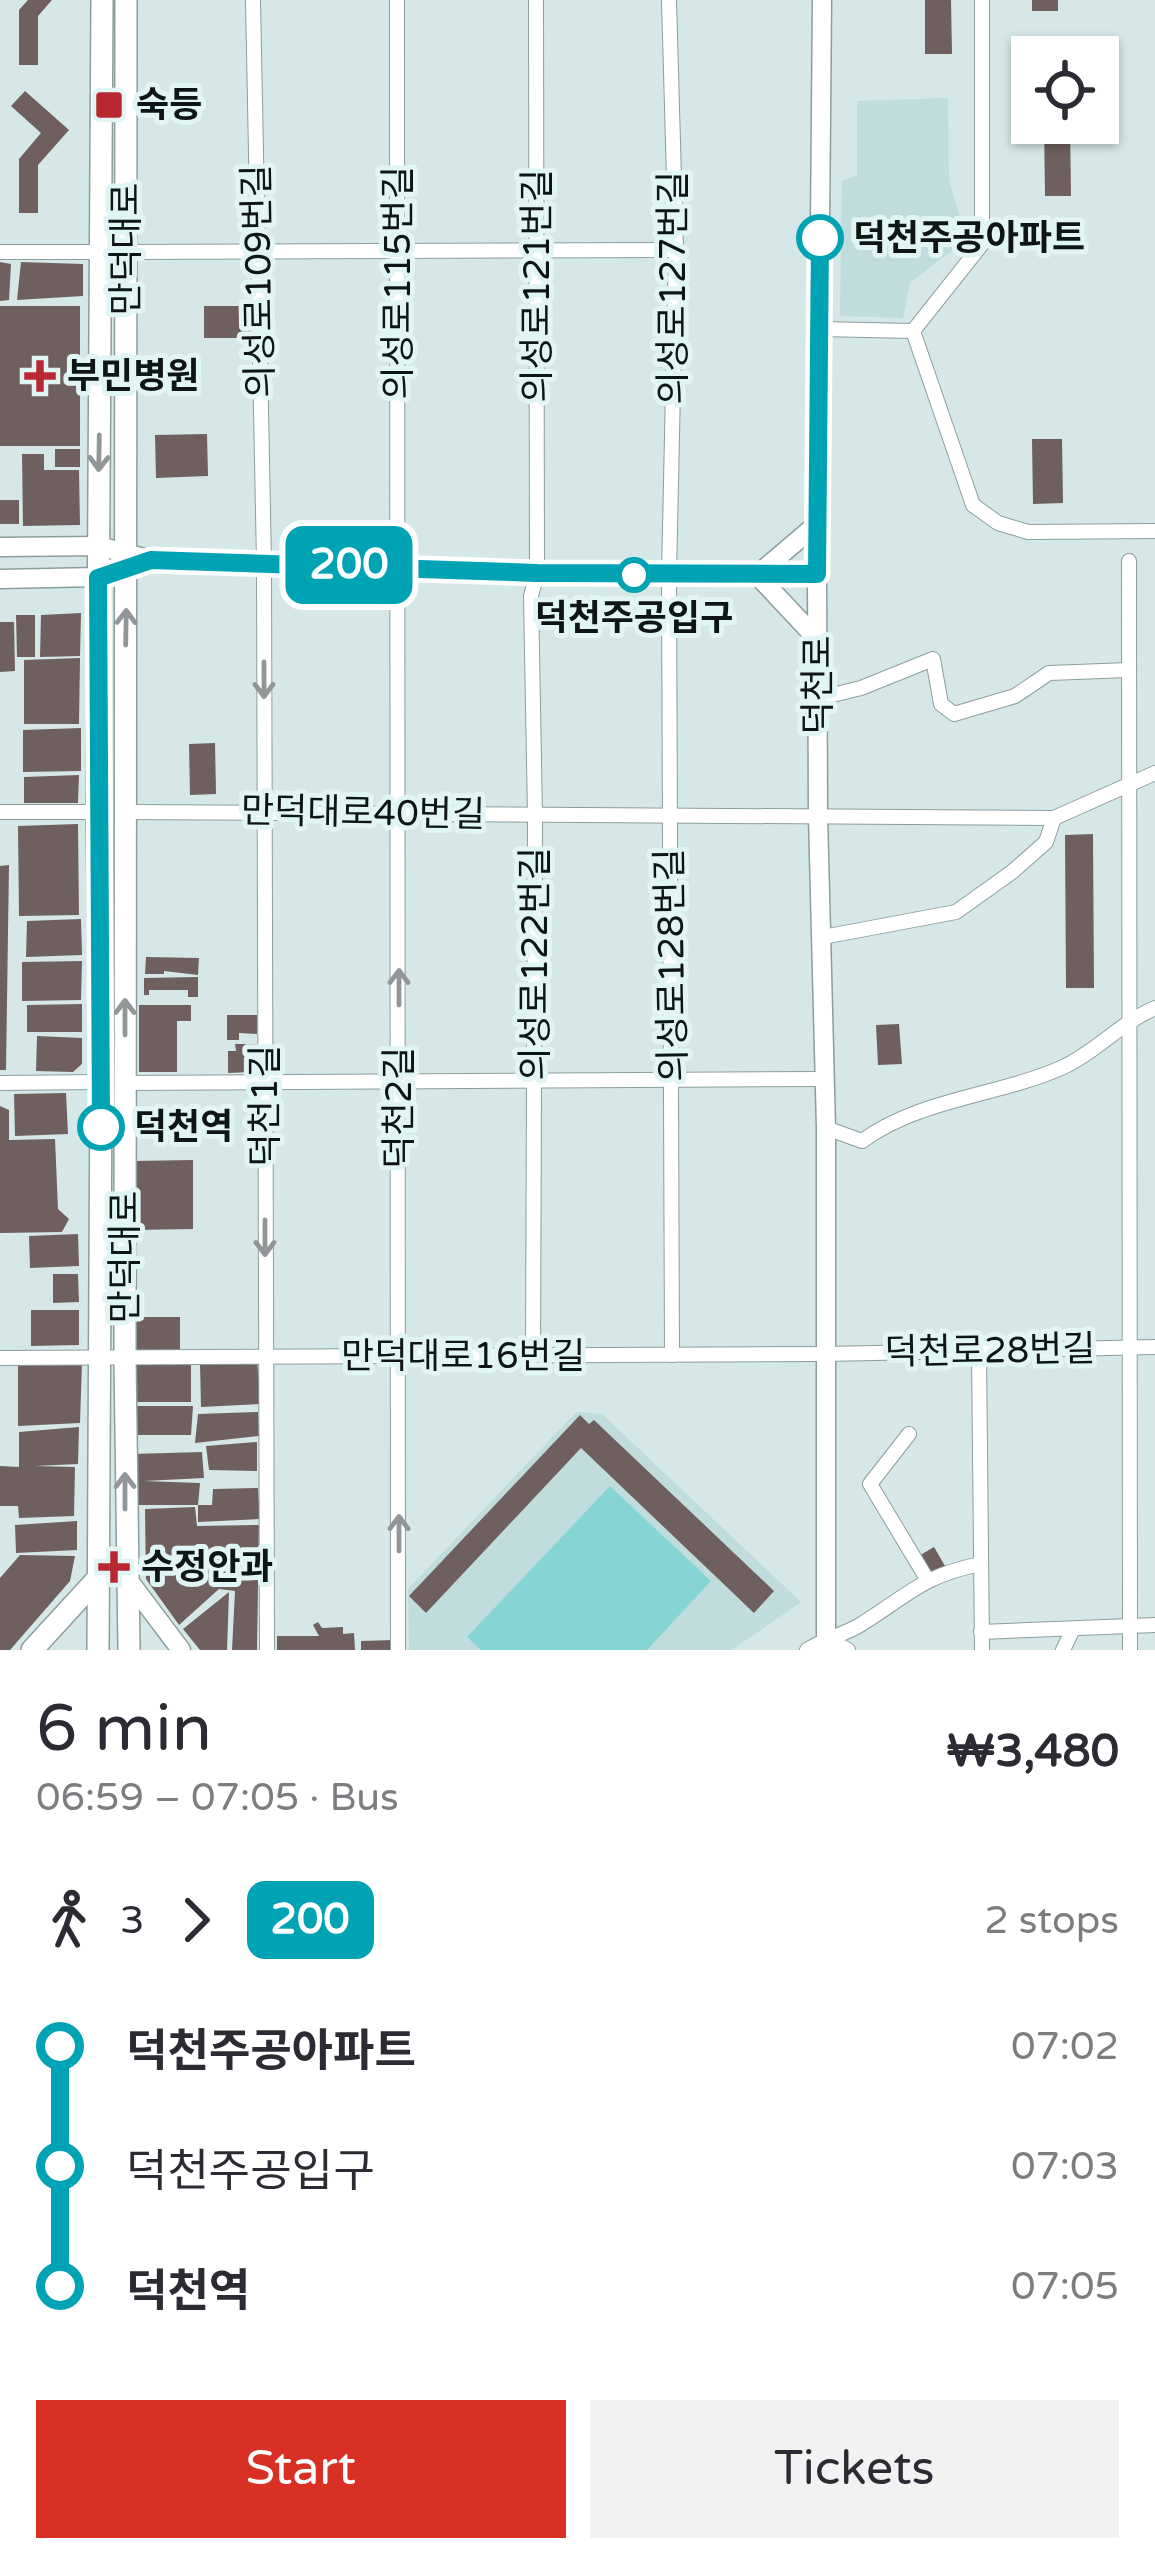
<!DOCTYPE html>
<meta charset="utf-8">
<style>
:root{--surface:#fff;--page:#f2f2f3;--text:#2b2b33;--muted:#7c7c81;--accent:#d93025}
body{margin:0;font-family:"Varela Round","Noto Sans KR",sans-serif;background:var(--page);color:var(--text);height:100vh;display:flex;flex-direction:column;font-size:45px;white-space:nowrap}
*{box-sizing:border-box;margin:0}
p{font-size:39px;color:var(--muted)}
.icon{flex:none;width:66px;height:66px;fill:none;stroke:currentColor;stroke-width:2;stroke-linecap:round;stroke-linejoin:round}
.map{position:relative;height:1650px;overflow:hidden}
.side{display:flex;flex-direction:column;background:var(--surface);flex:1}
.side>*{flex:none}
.badge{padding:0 24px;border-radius:18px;font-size:42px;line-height:78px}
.tools{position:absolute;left:1011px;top:36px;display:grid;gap:24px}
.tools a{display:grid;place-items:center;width:108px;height:108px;border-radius:0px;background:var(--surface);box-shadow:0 3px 9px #0004;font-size:60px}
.map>.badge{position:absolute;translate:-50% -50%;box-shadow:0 0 0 6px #fff}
.legs{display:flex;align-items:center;gap:18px;height:132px;padding:0 36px;font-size:39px}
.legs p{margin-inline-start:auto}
.head{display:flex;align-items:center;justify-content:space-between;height:204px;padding:0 36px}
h1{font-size:66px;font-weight:600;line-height:90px}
.action{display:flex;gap:24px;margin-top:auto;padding:24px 36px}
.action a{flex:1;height:138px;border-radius:0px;background:var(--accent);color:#fff;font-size:48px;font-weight:600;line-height:138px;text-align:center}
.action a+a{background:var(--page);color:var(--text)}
ul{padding:0 36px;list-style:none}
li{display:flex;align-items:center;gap:42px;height:120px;font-size:45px}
li i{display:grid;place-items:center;width:18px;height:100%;margin:0 15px;background:currentColor}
li i::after{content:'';width:30px;height:30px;margin:-15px;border:9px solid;border-radius:50%;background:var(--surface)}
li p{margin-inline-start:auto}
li:first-child i{background:linear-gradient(#0000 50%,currentColor 0)}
li:last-child i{background:linear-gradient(currentColor 50%,#0000 0)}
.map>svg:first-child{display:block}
.built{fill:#c0dcdc}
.green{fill:#85d5d5}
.building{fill:#6f605f}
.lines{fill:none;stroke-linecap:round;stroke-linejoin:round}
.street-casing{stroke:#8c9d9d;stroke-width:16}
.secondary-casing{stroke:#8c9d9d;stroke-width:21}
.primary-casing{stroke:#8c9d9d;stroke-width:24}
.street{stroke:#fff;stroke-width:14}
.secondary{stroke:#fff;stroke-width:18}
.primary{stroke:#fff;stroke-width:21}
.oneway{stroke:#939696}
.line-1-casing{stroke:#fff;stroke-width:27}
.line-1{stroke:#00a3b4;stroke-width:18}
.poi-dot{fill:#b82831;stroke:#e2f5f5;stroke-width:4.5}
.stop-1-dot{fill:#fff;stroke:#00a3b4;stroke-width:6}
.labels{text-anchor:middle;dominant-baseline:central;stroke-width:10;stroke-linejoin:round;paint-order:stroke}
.poi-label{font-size:36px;font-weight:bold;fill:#0e1515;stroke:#e2f5f5;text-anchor:start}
.stop-label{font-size:36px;font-weight:bold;fill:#0e1515;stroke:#e2f5f5;text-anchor:start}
.street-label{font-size:36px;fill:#0e1515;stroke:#e2f5f5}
</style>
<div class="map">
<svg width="1155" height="1650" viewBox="0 0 1155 1650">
<rect width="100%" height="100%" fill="#d5e8e7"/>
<g class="built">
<polygon points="948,98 949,180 963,228 954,249 910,283 903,318 840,316 842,181 857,175 857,101"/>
<polygon points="576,1412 602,1414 801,1602 732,1650 409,1650 408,1589"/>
</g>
<polygon class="green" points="610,1486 711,1581 647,1650 481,1650 467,1637"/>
<g class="building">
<polygon points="28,0 52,0 38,16 38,65 19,65 19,10"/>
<polygon points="925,0 951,0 952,54 925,54"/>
<rect x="1032" y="0" width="26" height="11"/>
<polygon points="25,91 69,130 38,165 38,213 19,213 19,159 41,133 11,106"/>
<polygon points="1044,123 1070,123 1071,196 1045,196"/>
<polygon points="0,262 11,264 9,300 0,301"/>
<polygon points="21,262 83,264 83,296 17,300"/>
<rect x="0" y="306" width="80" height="140"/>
<polygon points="204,306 253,306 252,338 204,338"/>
<polygon points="207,434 208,476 156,478 155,435"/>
<polygon points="1032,439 1062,439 1063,503 1033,504"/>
<rect x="55" y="449" width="25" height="18"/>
<polygon points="22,454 44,454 44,470 79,470 80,525 23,526"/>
<rect x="0" y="500" width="19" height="24"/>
<polygon points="81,613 80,656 40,657 41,615"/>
<polygon points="16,615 35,615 35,657 17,657"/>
<polygon points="0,622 14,622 15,671 0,672"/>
<polygon points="80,658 79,724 24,724 24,660"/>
<polygon points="81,728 81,771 23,772 23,730"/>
<polygon points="215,743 216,794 190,795 189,744"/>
<polygon points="79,775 78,803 24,803 24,777"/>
<polygon points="78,824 79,915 19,916 18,826"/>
<polygon points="1093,834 1094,988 1066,988 1065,835"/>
<polygon points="9,865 6,1070 0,1070 0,866"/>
<polygon points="81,919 82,955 26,957 27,921"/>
<polygon points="146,957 199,958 198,975 164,971 164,974 145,974"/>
<polygon points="82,961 81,1000 22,1001 22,962"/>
<polygon points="198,977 198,997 188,997 188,990 149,990 149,995 144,995 144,978"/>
<polygon points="82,1004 82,1032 27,1032 27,1005"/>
<polygon points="139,1005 191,1005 191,1021 177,1021 177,1072 139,1072"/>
<polygon points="227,1015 257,1015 257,1034 239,1033 239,1040 227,1040"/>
<polygon points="899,1024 902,1064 878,1065 876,1025"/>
<polygon points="37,1036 82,1038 82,1064 73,1072 36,1071"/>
<polygon points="235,1044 257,1044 257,1064 252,1072 228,1073 228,1051 236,1051"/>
<polygon points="66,1093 68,1134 15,1136 14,1094"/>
<polygon points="0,1106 9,1110 9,1140 55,1139 58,1209 69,1219 62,1232 0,1233"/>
<polygon points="193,1160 193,1229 134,1230 133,1161"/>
<polygon points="78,1234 79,1266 30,1268 29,1236"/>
<polygon points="53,1274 78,1274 79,1302 53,1303"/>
<polygon points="31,1310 79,1310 79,1345 31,1346"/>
<polygon points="136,1317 180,1317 180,1350 135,1350"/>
<polygon points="257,1361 261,1404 201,1407 200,1363"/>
<polygon points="82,1362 80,1423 18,1426 18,1365"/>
<rect x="133" y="1364" width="58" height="38"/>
<polygon points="132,1406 193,1406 191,1435 133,1435"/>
<polygon points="258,1412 259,1436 195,1443 198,1414"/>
<polygon points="580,1415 589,1424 594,1420 774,1591 754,1613 581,1448 426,1613 409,1596"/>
<polygon points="79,1427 78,1464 35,1466 75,1467 74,1516 19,1518 18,1506 0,1506 0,1466 19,1467 19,1432"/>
<polygon points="257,1442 257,1471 209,1470 206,1446"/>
<polygon points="202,1452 204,1478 144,1481 200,1483 198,1505 135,1505 132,1454"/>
<polygon points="258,1488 260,1519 198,1522 198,1505 212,1505 213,1489"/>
<polygon points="195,1507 197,1526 259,1525 257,1650 232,1650 235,1591 219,1589 179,1625 146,1579 145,1509"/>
<polygon points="77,1521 77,1550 16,1553 15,1525"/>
<polygon points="934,1547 945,1566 929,1573 917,1557"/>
<polygon points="20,1555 75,1556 70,1581 10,1650 0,1650 0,1578"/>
<polygon points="229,1592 227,1650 200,1650 183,1629"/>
<polygon points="318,1622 322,1628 343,1627 343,1634 354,1633 355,1650 277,1650 277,1636 319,1636 313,1625"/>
<polygon points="394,1640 394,1650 361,1650 361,1641"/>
</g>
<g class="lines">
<defs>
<g id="street">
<polyline points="253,0 264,563 267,1650"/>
<polyline points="397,0 398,1650"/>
<polyline points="669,0 676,250 669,575 672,1355"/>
<polyline points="0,252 101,252"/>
<polyline points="125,252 676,250"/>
<polyline points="820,329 913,331 973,505 998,523 1028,532 1155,531"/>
<polyline points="913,331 982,244 982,0"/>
<polyline points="1129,561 1130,1650"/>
<polyline points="820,698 861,688 933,659 941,704 954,714 1015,696 1049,673 1129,670"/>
<polyline points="0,812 97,812"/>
<polyline points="125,812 1054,818 1155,773"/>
<polyline points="823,937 956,912 1012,872 1046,842 1054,818"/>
<polyline points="0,1083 101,1082"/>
<polyline points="125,1083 825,1079"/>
<path d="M 826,1128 L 862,1141 C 919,1099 997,1096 1061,1068 C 1095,1053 1120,1023 1155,1008"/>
<polyline points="979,1351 982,1650"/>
<polyline points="533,1356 535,815 531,596 537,573 536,0"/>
<polyline points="0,1358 825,1354 1155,1347"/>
<polyline points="909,1434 870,1484 927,1579"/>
<polyline points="981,1632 1155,1625"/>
<polyline points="826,1638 848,1650"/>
<path d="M 807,1650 C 824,1639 843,1635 860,1625 C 907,1596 923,1575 981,1564"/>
<polyline points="1063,1650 1073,1629"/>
</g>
<g id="secondary">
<polyline points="822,0 817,574 818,816 826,1128 826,1650"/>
<polyline points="818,523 757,575 819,641"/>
<polyline points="0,547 99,546 151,560 537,573 817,574"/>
<polyline points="0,579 98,577 135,565"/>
<polyline points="126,1577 181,1650"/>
</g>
<g id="primary">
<polyline points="126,0 125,1358 129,1650"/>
<polyline points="32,1650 99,1577"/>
<polyline points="98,1650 101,1082 97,812 102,0"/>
</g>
</defs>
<use href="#street" class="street-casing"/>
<use href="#secondary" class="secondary-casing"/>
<use href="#primary" class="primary-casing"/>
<use href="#street" class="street"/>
<use href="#secondary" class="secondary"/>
<use href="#primary" class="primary"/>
</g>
<defs><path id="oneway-shaft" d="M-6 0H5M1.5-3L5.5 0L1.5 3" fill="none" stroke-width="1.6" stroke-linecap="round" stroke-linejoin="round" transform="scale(3)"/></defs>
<g class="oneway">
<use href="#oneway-shaft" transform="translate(99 453) rotate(91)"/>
<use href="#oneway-shaft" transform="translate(126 627) rotate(-89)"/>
<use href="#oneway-shaft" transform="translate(264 680) rotate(90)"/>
<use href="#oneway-shaft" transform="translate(399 987) rotate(-90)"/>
<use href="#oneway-shaft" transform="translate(125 1017) rotate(-90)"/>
<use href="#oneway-shaft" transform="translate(265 1238) rotate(90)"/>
<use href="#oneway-shaft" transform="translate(125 1491) rotate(-90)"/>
<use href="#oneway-shaft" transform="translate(399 1533) rotate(-90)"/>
</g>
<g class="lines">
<defs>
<polyline id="line-1" points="101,1127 98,578 151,560 537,573 817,574 820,238"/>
</defs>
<use href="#line-1" class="line-1-casing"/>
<use href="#line-1" class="line-1"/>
</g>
<g class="poi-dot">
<rect x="94" y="90" width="30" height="30" rx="6"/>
<path d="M34 358h12v12h12v12h-12v12h-12v-12h-12v-12h12z"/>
<path d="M108 1549h12v12h12v12h-12v12h-12v-12h-12v-12h12z"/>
</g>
<g class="stop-1-dot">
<circle cx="820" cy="238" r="21"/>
<circle cx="634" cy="575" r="15"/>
<circle cx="101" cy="1127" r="21"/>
</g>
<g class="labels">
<g class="poi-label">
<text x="136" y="105">숙등</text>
<text x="67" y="376">부민병원</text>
<text x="141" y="1567">수정안과</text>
</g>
<g class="stop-label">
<text x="853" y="238">덕천주공아파트</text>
<text x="634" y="618" text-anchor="middle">덕천주공입구</text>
<text x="134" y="1127">덕천역</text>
</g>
<g class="street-label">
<text transform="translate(126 249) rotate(-90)">만덕대로</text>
<text transform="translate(259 281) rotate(-91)">의성로109번길</text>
<text transform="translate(398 283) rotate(-90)">의성로115번길</text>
<text transform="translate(537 286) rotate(-90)">의성로121번길</text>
<text transform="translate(673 288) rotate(-90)">의성로127번길</text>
<text transform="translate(818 685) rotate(-90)">덕천로</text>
<text transform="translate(363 813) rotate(1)">만덕대로40번길</text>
<text transform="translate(535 964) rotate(-90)">의성로122번길</text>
<text transform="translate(672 965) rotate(-91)">의성로128번길</text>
<text transform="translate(265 1106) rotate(-90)">덕천1길</text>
<text transform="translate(399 1108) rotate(-90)">덕천2길</text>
<text transform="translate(125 1257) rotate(-90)">만덕대로</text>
<text transform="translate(990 1351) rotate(-1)">덕천로28번길</text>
<text x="463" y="1356">만덕대로16번길</text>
</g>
</g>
</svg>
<div class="tools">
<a><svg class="icon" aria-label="locate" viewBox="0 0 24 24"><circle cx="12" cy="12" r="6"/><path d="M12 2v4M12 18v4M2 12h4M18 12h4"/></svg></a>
</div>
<b class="badge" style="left:349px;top:565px;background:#00a3b4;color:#fff">200</b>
</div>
<section class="side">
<div class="head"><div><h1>6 min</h1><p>06:59 – 07:05 · Bus</p></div><b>₩3,480</b></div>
<div class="legs"><svg class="icon" aria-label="walk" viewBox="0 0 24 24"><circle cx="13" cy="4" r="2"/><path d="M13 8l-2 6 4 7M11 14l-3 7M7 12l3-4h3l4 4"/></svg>3<svg class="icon" aria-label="forward" viewBox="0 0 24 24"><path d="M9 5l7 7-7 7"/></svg><b class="badge" style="background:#00a3b4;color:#fff">200</b><p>2 stops</p></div>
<ul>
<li><i style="color:#00a3b4"></i><b>덕천주공아파트</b><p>07:02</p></li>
<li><i style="color:#00a3b4"></i><span>덕천주공입구</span><p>07:03</p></li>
<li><i style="color:#00a3b4"></i><b>덕천역</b><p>07:05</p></li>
</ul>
<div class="action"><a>Start</a><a>Tickets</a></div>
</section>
